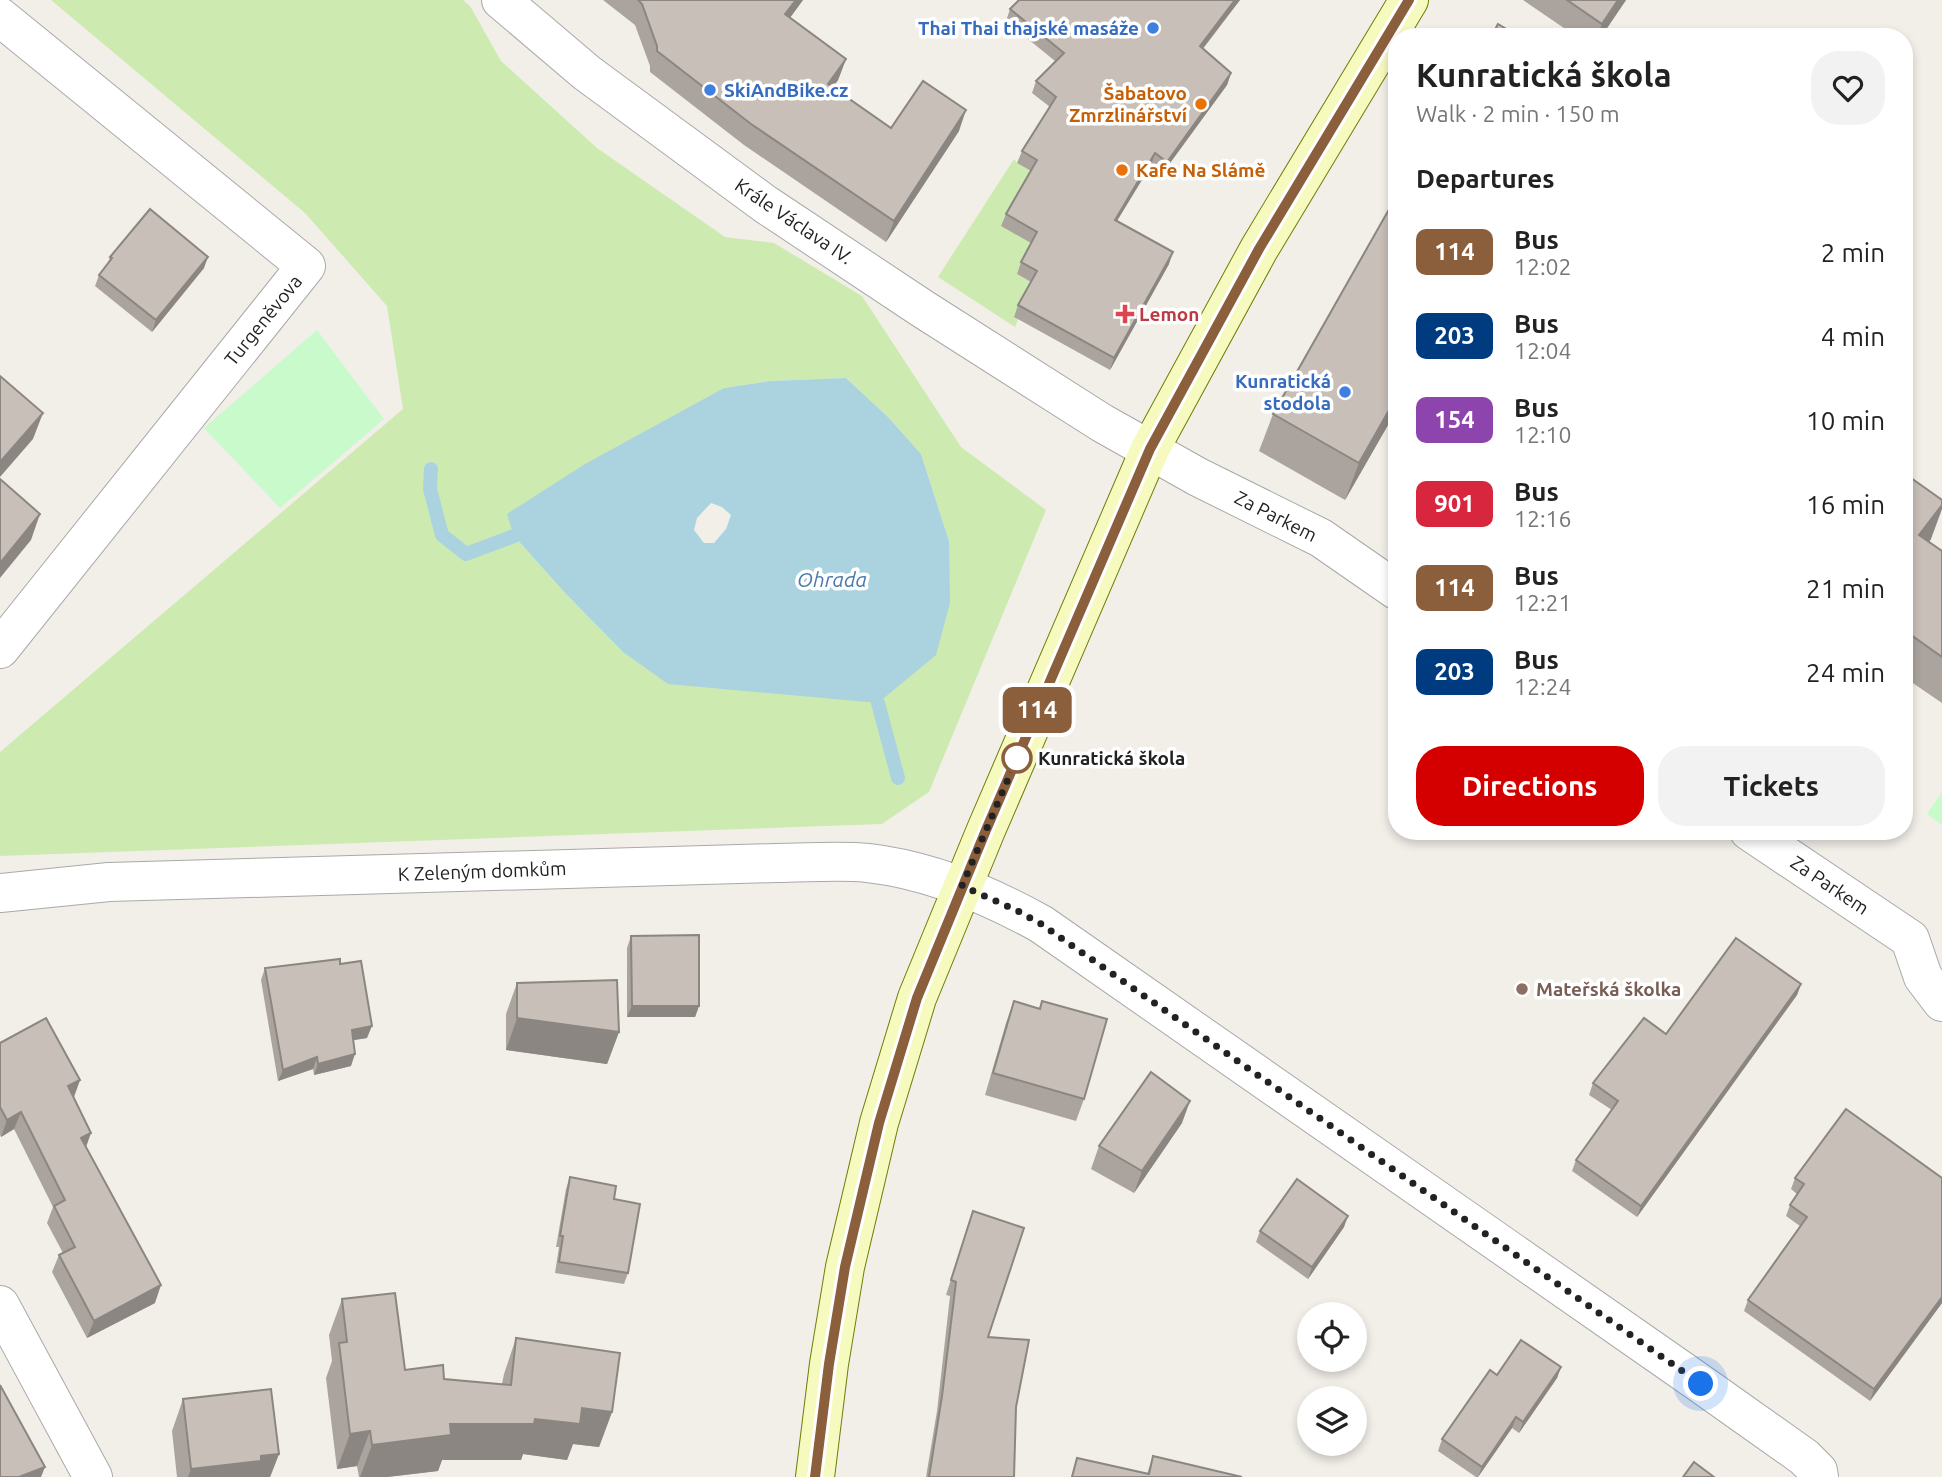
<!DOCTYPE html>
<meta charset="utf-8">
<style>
:root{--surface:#fff;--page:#f2f2f2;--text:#222;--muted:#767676;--accent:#d40000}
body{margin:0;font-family:Ubuntu,sans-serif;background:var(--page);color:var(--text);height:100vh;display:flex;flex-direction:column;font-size:26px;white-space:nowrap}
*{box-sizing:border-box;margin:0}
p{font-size:23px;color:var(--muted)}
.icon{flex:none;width:38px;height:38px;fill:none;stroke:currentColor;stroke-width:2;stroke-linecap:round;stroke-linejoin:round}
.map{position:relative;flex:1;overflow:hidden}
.sheet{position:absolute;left:1388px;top:28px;width:525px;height:812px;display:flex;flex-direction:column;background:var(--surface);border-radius:28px;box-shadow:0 4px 10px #0003}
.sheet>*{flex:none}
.badge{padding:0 14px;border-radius:10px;font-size:24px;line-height:46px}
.controls{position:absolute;left:1297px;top:1302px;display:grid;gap:14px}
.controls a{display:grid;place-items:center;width:70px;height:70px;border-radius:50%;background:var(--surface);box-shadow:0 4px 10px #0003;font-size:35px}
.you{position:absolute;width:35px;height:35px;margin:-18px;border:5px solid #fff;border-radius:50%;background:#1a73e8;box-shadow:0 0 0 10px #1a73e833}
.map>.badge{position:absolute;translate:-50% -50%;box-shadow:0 0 0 4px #fff}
h2{padding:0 28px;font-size:26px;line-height:63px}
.round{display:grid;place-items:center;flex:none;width:74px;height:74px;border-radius:28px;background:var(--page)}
.summary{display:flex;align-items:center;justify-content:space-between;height:119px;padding:0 28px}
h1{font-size:33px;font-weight:600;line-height:52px}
.button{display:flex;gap:14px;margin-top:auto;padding:14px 28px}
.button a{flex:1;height:80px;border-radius:28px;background:var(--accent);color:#fff;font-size:28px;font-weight:600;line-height:80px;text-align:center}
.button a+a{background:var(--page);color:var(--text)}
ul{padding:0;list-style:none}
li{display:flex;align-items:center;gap:21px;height:84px;padding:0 28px}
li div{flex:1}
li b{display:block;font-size:26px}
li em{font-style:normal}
li .badge{min-width:77px;font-weight:700;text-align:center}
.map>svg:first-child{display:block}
.grass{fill:#cdebb0;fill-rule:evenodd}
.park{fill:#c8facc}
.water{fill:#aad3df;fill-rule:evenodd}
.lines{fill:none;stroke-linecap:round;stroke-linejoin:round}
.stream{stroke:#aad3df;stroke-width:14}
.street-casing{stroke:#a9a9a9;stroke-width:40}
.secondary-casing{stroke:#707d05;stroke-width:40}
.street{stroke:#fff;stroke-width:38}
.secondary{stroke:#f7fabf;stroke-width:38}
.wall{fill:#aba49e}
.shaded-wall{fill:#8b8681}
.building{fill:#c7bfb8;stroke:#8b8681;stroke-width:2}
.line-casing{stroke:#fff;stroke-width:16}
.line{stroke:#8b5e3c;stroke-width:10}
.walk{stroke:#222;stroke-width:7;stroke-dasharray:0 12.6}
.shop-dot{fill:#3f7fe0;stroke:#fff;stroke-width:2.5}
.food-dot{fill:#e8710a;stroke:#fff;stroke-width:2.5}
.health-dot{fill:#e0444e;stroke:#fff;stroke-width:2.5}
.stop-dot{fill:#fff;stroke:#8b5e3c;stroke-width:3.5}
.education-dot{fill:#8d6e63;stroke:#fff;stroke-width:2.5}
.labels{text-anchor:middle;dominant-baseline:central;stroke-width:7;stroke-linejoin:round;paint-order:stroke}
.shop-label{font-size:19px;font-weight:bold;fill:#366cbe;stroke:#fff;text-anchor:end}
.food-label{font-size:19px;font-weight:bold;fill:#c56008;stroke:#fff;text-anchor:end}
.street-label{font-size:19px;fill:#222;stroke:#fff}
.health-label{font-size:19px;font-weight:bold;fill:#be3a42;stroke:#fff;text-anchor:start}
.stop-label{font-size:19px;font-weight:bold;fill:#222;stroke:#fff;text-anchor:start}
.education-label{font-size:19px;font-weight:bold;fill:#785e54;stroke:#fff;text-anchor:start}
.water-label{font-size:21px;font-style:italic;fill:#4a7aab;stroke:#fff}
</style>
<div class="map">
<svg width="1942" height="1477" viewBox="0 0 1942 1477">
<rect width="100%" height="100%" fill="#f2efe9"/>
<g class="grass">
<path d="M 51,0 L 463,0 L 470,6 L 501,61 L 597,148 L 725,237 L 774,243 L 862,296 L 961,447 L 1046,510 L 929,792 L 882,824 L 0,856 L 0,752 L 403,409 L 387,306 L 305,213 ZM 846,378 L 889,418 L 921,454 L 949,541 L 878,703 L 836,698 L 623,652 L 566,594 L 514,536 L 724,388 L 770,381 Z"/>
<polygon points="1014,159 1017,163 1116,219 1033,244 1017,274 1033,283 1015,327 938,277"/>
</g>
<g class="park">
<polygon points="317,330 384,419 280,508 204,428"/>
<polygon points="1942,792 1942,825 1927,814"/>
</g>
<path class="water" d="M 846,378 L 889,418 L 921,454 L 949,541 L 950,603 L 936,655 L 878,703 L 668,684 L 623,652 L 566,594 L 514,536 L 507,514 L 585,464 L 724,388 L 770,381 ZM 711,503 L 722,507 L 731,515 L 726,529 L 714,543 L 704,543 L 694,530 L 697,518 Z"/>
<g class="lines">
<g class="stream">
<polyline points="431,469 430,489 442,535 466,554 514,536"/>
<polyline points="878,703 898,778"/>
</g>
<defs>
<g id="street">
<polyline points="501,0 587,73 765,204 923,309 1102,423 1198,477 1321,538 1396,590"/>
<polyline points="0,17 306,266 0,649"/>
<polyline points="1749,831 1910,939 1923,977 1942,1002"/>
<path d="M 0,893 L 109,882 L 776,863 C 806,863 838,860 868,863 C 930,870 987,894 1041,924 L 1701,1384 L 1804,1457 L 1818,1471 L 1819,1477"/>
<polyline points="0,1305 93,1477"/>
</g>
<polyline id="secondary" points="815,1477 829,1364 845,1267 879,1123 917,998 986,830 1150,449 1259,249 1409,0"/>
</defs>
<use href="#street" class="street-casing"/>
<use href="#secondary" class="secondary-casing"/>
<use href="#street" class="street"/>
<use href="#secondary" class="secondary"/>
</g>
<g class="wall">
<polygon points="603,0 803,0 790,18 846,59 838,80 833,87 891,128 959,131 886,242 744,145 650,72 650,66 635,25"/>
<polygon points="1019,0 1240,0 1203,49 1231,73 1227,85 1162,174 1151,165 1117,221 1169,264 1110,370 1014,317 1018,305 1031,282 1017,274 1021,262 1031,243 1001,226 1006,214 1031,171 1017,163 1022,151 1050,107 1032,93 1036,81 1055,61 1006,21 1010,9"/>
<polygon points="1523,0 1626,0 1601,37 1577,37"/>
<polygon points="110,257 204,268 152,332 95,286 99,275 108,263"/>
<polygon points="1396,411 1345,500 1259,451 1273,414"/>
<polygon points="1904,473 1931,539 1929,542 1942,551 1942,703 1904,677"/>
<polygon points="631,936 699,1006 695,1017 627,1017 627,948"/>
<polygon points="340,964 367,1038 353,1040 351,1066 314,1075 313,1069 278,1081 261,980 265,968"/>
<polygon points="517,983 619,1032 607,1064 506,1050 506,1014"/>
<polygon points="1801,984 1797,995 1637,1217 1572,1171 1576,1160 1612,1110 1589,1095 1593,1083 1666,1034"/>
<polygon points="1014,1001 1039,1008 1042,1001 1084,1099 1076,1121 985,1095 1006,1023"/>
<polygon points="0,1043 80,1080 73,1097 86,1147 155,1303 87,1338 52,1272 59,1255 63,1253 47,1223 53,1207 14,1129 1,1137 0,1135"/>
<polygon points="1846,1109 1942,1303 1870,1401 1744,1311 1748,1300 1800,1226 1786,1216 1790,1205 1797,1194 1791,1189 1795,1178"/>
<polygon points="1182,1123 1134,1193 1091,1169 1099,1146"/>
<polygon points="570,1177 614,1199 628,1273 624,1284 555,1273 559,1247 556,1247 566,1189"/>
<polygon points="973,1211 988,1337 1016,1407 1014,1477 926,1477 937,1411 950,1296 946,1295"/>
<polygon points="1344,1227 1308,1279 1256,1242 1260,1231"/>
<polygon points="342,1299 405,1370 444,1379 502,1384 504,1374 516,1338 612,1412 599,1447 573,1444 567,1460 523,1454 521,1460 442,1460 438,1471 387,1477 359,1477 357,1466 337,1469 326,1378 332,1361 329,1335"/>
<polygon points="1561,1367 1557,1378 1519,1433 1512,1428 1478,1477 1476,1477 1438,1451 1442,1439 1497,1375"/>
<polygon points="183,1399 279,1454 270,1477 177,1477 172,1431"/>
<polygon points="1153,1456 1242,1477 1071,1477 1077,1458 1147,1474"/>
</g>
<g class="shaded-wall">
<polygon points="796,0 803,0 777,35 785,14"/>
<polygon points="1235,0 1240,0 1195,58 1200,46"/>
<polygon points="1618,0 1626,0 1601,37 1597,37 1602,24"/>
<polygon points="846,59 838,80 821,105 828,84"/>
<polygon points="1231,73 1227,85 1162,174 1167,162"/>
<polygon points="966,110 959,131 886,242 894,221"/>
<polygon points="1155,153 1151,165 1110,232 1115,220"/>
<polygon points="1173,252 1169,264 1110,370 1114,358"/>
<polygon points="208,257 204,268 152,332 156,320"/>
<polygon points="1396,398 1396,411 1345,500 1359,463"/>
<polygon points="43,413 33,439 0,477 0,462"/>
<polygon points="1942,505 1942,509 1931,539 1906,572 1919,535"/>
<polygon points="40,514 31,540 0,578 0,563"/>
<polygon points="1801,984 1797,995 1637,1217 1641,1206"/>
<polygon points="632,1006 699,1006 695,1017 627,1017"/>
<polygon points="517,1018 619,1032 607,1064 506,1050"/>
<polygon points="372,1026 367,1038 348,1041 352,1030"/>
<polygon points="355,1054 351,1066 314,1075 318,1064"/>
<polygon points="317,1057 313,1069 278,1081 283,1070"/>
<polygon points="80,1080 74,1097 61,1103 68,1086"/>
<polygon points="1190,1101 1182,1123 1134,1193 1142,1171"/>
<polygon points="21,1112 14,1129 1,1137 7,1120"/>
<polygon points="91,1133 85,1150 81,1138"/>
<polygon points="1348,1216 1344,1227 1308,1279 1312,1267"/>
<polygon points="161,1285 155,1303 87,1338 94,1321"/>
<polygon points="1942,1297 1942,1303 1870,1401 1874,1389"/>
<polygon points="1561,1367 1557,1378 1519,1433 1523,1422"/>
<polygon points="582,1408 612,1412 599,1447 573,1444 567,1460 523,1454 521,1460 442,1460 438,1471 387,1477 360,1477 372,1445 450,1424 535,1419"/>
<polygon points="1516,1417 1512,1428 1478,1477 1482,1467"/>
<polygon points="370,1431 357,1466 337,1469 350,1434"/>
<polygon points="279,1454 270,1477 188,1477 191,1469 261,1456"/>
<polygon points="45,1467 41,1477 19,1477"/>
</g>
<g class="building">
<polygon points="638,0 796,0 785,14 846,59 828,84 891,128 923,81 966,110 894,221 751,124 657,51 657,46 642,4"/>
<polygon points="1019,0 1235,0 1200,46 1231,73 1167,162 1155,153 1115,220 1173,252 1114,358 1018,305 1037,271 1021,262 1037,232 1006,214 1037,160 1022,151 1056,97 1036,81 1064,53 1010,9"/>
<polygon points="1567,0 1618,0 1602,24"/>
<polygon points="1498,24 1520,37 1491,37"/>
<polygon points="1396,197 1396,398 1359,463 1273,414"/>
<polygon points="150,209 208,257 156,320 99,275 112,258 110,257"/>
<polygon points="0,376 43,413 0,462"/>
<polygon points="1904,473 1942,500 1942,505 1919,535 1942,551 1942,657 1904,630"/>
<polygon points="0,479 40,514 0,563"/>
<polygon points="699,935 699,1006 632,1006 631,936"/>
<polygon points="1736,938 1801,984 1641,1206 1576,1160 1618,1101 1593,1083 1644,1018 1666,1034"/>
<polygon points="340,959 340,964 361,961 372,1026 352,1030 355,1054 318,1064 317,1057 283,1070 265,968"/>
<polygon points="617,980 619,1032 517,1018 517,983"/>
<polygon points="1014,1001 1040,1009 1042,1001 1107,1019 1084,1099 993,1073"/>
<polygon points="46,1018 80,1080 68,1086 91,1133 81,1138 161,1285 94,1321 59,1255 75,1247 54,1206 65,1200 21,1112 7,1120 0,1107 0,1043"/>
<polygon points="1151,1072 1190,1101 1142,1171 1099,1146"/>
<polygon points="1846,1109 1942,1178 1942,1297 1874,1389 1748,1300 1807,1217 1790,1205 1804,1184 1795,1178"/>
<polygon points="570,1177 616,1186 614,1199 640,1204 628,1273 559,1262 563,1236 560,1236"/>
<polygon points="1297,1179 1348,1216 1312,1267 1260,1231"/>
<polygon points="973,1211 1024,1228 988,1337 1029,1340 1016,1407 1014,1477 929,1477 942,1396 956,1282 951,1280"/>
<polygon points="395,1293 405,1370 443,1365 444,1379 511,1385 516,1338 620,1353 612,1412 582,1408 580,1424 535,1419 534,1424 450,1424 451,1435 372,1445 370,1431 350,1434 339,1343 347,1342 342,1299"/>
<polygon points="1521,1340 1561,1367 1523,1422 1516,1417 1482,1467 1442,1439 1490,1370 1497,1375"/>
<polygon points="0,1385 45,1467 19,1477 0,1477"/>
<polygon points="271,1389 279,1454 261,1456 261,1461 191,1469 183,1399"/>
<polygon points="1153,1456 1242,1477 1072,1477 1077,1458 1149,1474"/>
<polygon points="1694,1462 1714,1477 1683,1477"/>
</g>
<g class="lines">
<defs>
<polyline id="line" points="815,1477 829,1364 845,1267 879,1123 917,998 986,830 1150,449 1259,249 1409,0"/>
</defs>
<use href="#line" class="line-casing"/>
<use href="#line" class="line"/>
<polyline class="walk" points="1017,758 962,886 1016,910 1041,924 1701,1384"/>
</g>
<g class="shop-dot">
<circle cx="1153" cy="28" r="7"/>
<circle cx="710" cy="90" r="7"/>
<circle cx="1345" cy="392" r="7"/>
</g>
<g class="food-dot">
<circle cx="1201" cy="104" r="7"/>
<circle cx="1122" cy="170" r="7"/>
</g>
<path class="health-dot" d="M1121.5 303.5h7v7h7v7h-7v7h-7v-7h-7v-7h7z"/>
<circle class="stop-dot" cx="1017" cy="758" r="14"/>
<circle class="education-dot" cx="1522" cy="989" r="7"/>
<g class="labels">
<g class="shop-label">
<text x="1139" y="28">Thai Thai thajské masáže</text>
<text x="724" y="90" text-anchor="start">SkiAndBike.cz</text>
<text x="1331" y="381">Kunratická<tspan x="1331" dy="22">stodola</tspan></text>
</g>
<g class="food-label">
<text x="1187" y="93">Šabatovo<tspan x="1187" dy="22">Zmrzlinářství</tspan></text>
<text x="1136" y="170" text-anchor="start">Kafe Na Slámě</text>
</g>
<g class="street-label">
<text transform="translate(794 221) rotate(34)">Krále Václava IV.</text>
<text transform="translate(263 320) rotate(-51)">Turgeněvova</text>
<text transform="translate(1276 516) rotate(27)">Za Parkem</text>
<text transform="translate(482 871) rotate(-2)">K Zeleným domkům</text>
<text transform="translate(1830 885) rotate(34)">Za Parkem</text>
</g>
<g class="health-label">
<text x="1139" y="314">Lemon</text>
</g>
<g class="stop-label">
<text x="1038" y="758">Kunratická škola</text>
</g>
<g class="education-label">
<text x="1536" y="989">Mateřská školka</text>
</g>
<g class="water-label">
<text x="832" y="579">Ohrada</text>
</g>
</g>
</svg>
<div class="controls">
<a><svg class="icon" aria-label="locate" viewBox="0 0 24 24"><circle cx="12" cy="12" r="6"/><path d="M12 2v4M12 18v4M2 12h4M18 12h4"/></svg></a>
<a><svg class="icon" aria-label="layers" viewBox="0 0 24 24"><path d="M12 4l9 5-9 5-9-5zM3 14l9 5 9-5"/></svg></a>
</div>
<div class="you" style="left:1701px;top:1384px"></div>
<b class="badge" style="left:1037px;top:710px;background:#8b5e3c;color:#fff">114</b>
<section class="sheet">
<div class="summary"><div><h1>Kunratická škola</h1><p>Walk · 2 min · 150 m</p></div><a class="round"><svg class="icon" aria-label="heart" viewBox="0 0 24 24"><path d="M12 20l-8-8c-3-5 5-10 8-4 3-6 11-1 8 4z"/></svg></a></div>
<h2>Departures</h2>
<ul>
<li><span class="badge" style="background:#8b5e3c;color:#fff">114</span><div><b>Bus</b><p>12:02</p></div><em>2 min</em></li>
<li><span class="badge" style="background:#003b80;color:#fff">203</span><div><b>Bus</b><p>12:04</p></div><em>4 min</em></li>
<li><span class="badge" style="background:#8e44ad;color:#fff">154</span><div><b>Bus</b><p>12:10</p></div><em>10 min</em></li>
<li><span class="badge" style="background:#d7263d;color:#fff">901</span><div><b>Bus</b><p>12:16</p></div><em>16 min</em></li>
<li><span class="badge" style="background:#8b5e3c;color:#fff">114</span><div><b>Bus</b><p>12:21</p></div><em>21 min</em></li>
<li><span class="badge" style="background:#003b80;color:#fff">203</span><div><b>Bus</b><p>12:24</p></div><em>24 min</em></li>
</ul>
<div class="button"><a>Directions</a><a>Tickets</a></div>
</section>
</div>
